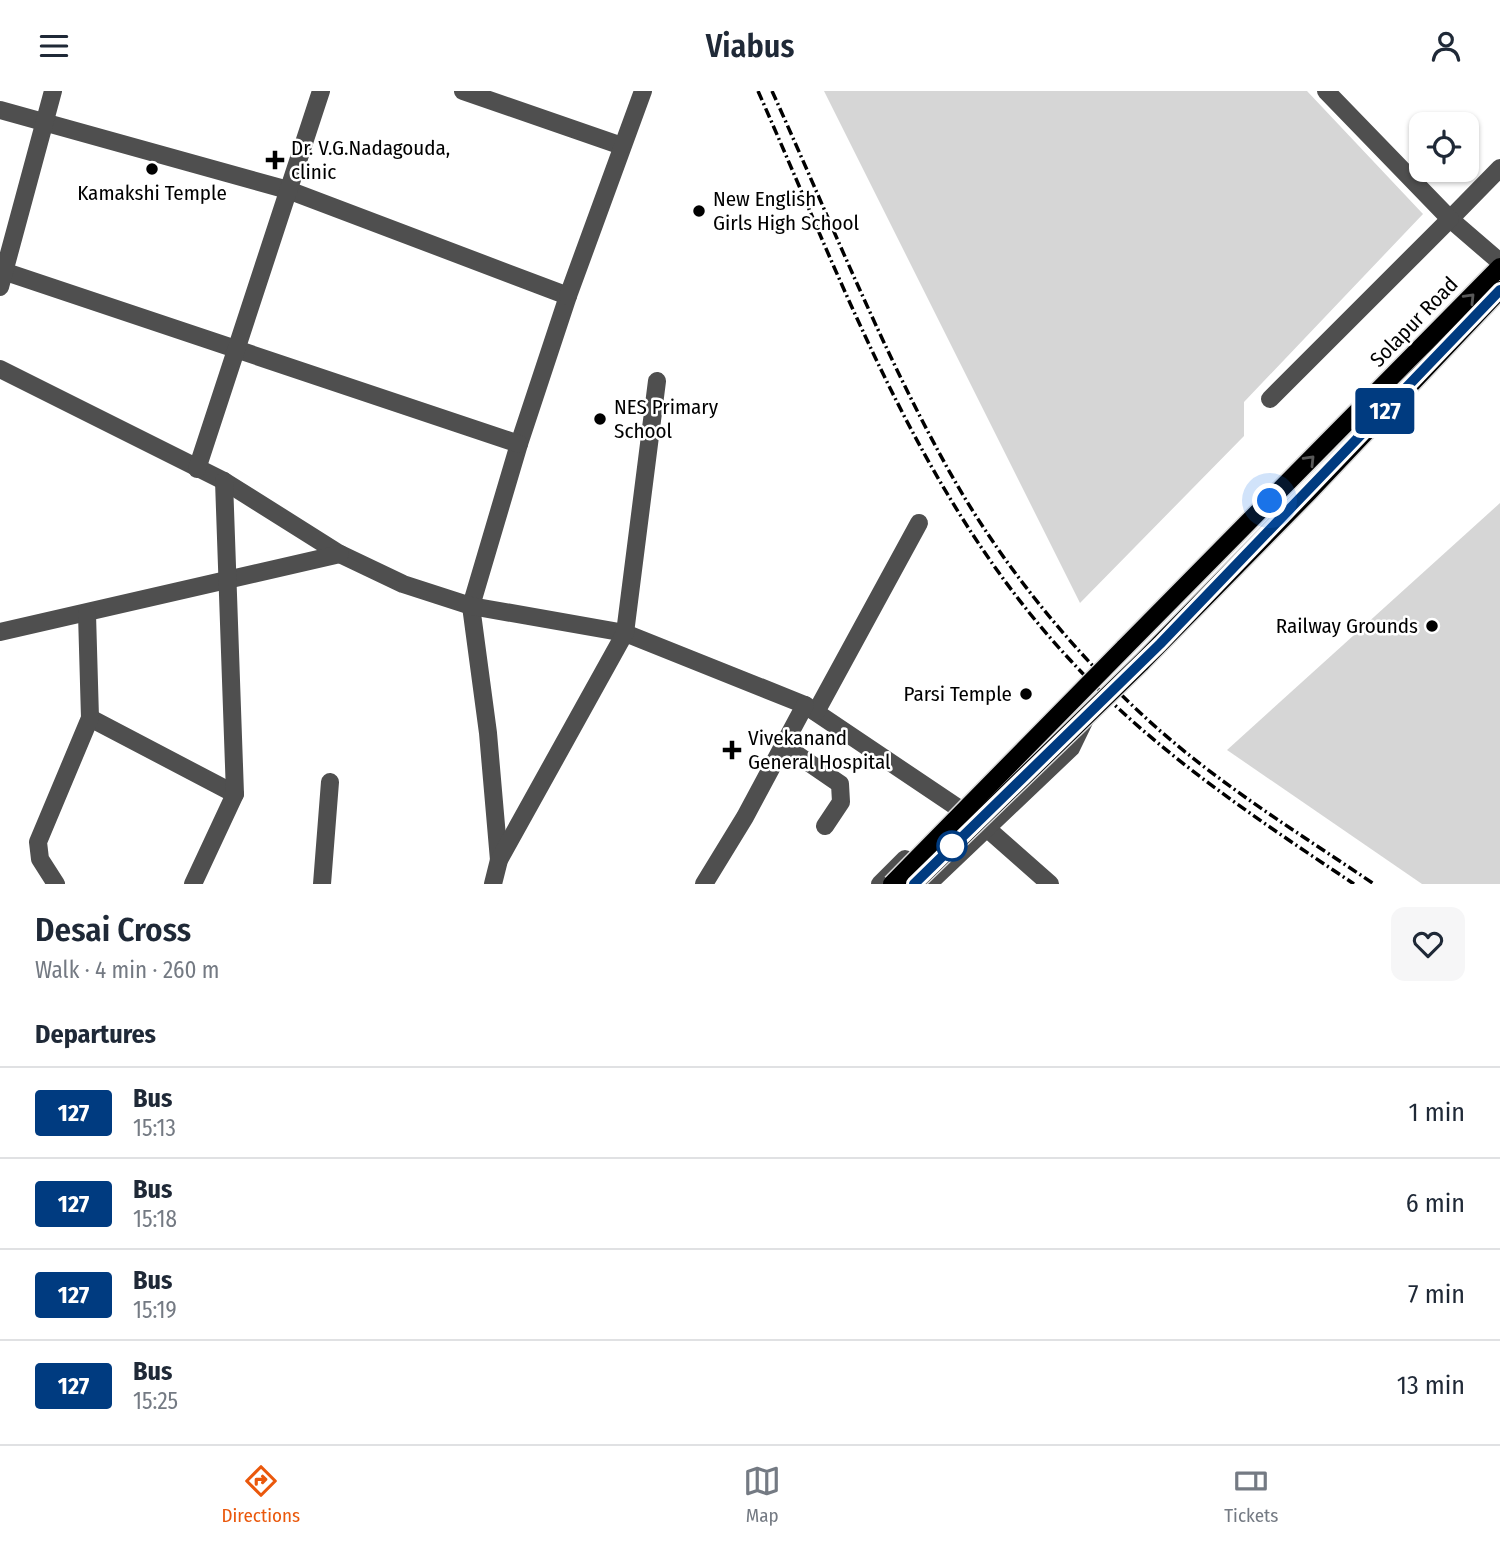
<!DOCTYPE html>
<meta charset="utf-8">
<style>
:root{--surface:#fff;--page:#f6f6f7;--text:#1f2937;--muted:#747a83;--line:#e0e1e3;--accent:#ea580c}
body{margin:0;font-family:"Fira Sans Condensed",sans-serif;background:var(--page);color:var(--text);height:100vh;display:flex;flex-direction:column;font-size:26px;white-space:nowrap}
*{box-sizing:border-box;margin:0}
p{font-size:23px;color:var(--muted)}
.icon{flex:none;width:38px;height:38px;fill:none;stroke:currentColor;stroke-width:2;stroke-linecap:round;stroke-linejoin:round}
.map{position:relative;height:793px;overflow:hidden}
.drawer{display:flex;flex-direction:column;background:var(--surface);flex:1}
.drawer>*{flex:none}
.badge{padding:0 14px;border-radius:5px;font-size:24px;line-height:46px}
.controls{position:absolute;left:1409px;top:21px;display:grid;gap:14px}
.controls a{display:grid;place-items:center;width:70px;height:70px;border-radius:14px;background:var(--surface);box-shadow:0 2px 5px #0004;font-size:35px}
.you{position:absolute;width:35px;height:35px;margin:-18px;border:5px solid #fff;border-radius:50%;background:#1a73e8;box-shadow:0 0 0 10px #1a73e833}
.map>.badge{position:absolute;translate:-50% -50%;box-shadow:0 0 0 4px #fff}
h2{padding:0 35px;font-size:26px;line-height:63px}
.round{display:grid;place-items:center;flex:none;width:74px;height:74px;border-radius:14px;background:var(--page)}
.overview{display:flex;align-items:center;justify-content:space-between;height:119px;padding:0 35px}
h1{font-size:33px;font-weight:600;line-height:52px}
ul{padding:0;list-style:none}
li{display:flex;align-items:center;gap:21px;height:91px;padding:0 35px;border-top:2px solid var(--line)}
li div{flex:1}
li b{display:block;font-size:26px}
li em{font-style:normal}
li .badge{min-width:77px;font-weight:700;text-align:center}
header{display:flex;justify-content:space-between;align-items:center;height:91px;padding:0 35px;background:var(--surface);font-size:32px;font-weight:600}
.menu{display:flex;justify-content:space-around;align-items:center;height:98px;border-top:2px solid var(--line);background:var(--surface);font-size:19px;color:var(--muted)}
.menu a{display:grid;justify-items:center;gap:4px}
.menu .current{color:var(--accent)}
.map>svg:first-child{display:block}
.green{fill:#d6d6d6}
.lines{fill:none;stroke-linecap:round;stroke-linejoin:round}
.major-casing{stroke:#dbdbdb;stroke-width:21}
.minor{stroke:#4f4f4f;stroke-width:18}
.major{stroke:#000;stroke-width:18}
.rail{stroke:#000;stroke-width:3.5;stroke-dasharray:10 3.5 2 3.5;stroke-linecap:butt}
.major-bridge-casing{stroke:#dbdbdb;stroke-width:21;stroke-linecap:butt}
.major-bridge{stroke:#000;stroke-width:18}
.oneway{stroke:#595959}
.line-casing{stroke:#fff;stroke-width:16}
.line{stroke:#003b80;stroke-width:10}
.walk{stroke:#000;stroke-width:7;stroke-dasharray:0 12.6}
.poi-dot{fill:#000;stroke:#fff;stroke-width:2.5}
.stop-dot{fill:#fff;stroke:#003b80;stroke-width:3.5}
.labels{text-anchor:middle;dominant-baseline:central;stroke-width:5;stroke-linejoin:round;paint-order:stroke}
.poi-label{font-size:21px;fill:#000;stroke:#fff;text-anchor:start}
.street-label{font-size:21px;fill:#000;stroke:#fff}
</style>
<header><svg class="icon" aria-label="menu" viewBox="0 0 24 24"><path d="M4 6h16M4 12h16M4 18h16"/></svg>Viabus<svg class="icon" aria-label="person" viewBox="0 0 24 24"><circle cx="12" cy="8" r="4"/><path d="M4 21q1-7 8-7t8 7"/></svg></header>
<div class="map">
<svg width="1500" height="793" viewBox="0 0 1500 793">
<rect width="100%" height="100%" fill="#fff"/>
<g class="green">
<polygon points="824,0 1307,0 1423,123 1244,311 1244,345 1080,512"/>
<polygon points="1500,412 1500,793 1422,793 1227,659"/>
</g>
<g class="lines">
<defs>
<g id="major">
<polyline points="1124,557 1500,176"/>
<polyline points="1141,572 1309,401 1500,199"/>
</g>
</defs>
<use href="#major" class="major-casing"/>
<g class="minor">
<polyline points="463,0 622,55"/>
<polyline points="0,19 288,99 568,205 519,353 471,515 488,642 499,769"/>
<polyline points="1500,77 1450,128 1500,171"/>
<polyline points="0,179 519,353"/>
<polyline points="0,196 53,0"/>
<polyline points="568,205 643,0"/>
<polyline points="0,278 224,390 340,463 403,493 471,515 625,542 805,614 982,733 1050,793"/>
<polyline points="1270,308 1450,128 1326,0"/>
<polyline points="197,378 321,0"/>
<polyline points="0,541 340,463"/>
<polyline points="816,621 919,432"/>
<polyline points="90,627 235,703"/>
<polyline points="783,654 840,693 841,711 825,735"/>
<polyline points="56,793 40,768 38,751 90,627 87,523"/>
<polyline points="193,793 235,703 224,390"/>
<polyline points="322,793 330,691"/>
<polyline points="493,793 499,769 625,542 657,290"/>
<polyline points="704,793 745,726 805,614"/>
<polyline points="880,793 905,768"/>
<polyline points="928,793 1071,657 1087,624"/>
</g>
<use href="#major" class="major"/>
<g class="rail">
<path d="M 758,0 C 846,199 921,410 1072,571 C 1154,660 1254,726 1354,793"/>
<path d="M 772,0 C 829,126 881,257 948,378 C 999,470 1070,558 1148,629 C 1217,692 1297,741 1374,793"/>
</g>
<defs>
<g id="major-bridge">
<polyline points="892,793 1124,557"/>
<polyline points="913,793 1141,572"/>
</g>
</defs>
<use href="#major-bridge" class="major-bridge-casing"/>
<use href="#major-bridge" class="major-bridge"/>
</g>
<defs><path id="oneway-chevron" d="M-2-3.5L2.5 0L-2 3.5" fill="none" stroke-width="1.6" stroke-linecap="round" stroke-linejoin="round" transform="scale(1.75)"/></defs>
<g class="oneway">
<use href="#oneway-chevron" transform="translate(1470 207) rotate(-46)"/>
<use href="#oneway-chevron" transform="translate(1310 369) rotate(-46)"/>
</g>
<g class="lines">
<defs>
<polyline id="line" points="914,793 1160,553 1500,199"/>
</defs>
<use href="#line" class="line-casing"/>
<use href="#line" class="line"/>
<polyline class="walk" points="952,755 947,737 1270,410"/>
</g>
<g class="poi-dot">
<path d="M271.5 58.5h7v7h7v7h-7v7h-7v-7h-7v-7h7z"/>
<circle cx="152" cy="78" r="7"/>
<circle cx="699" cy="120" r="7"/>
<circle cx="600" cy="328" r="7"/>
<circle cx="1432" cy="535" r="7"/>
<circle cx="1026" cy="603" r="7"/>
<path d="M728.5 648.5h7v7h7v7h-7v7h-7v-7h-7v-7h7z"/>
</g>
<circle class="stop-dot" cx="952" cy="755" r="14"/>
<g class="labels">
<g class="poi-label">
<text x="291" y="57">Dr. V.G.Nadagouda,<tspan x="291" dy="24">clinic</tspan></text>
<text x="152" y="102" text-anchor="middle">Kamakshi Temple</text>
<text x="713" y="108">New English<tspan x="713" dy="24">Girls High School</tspan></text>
<text x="614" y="316">NES Primary<tspan x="614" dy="24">School</tspan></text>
<text x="1418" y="535" text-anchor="end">Railway Grounds</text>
<text x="1012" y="603" text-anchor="end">Parsi Temple</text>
<text x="748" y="647">Vivekanand<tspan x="748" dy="24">General Hospital</tspan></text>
</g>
<g class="street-label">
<text transform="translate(1414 231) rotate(-46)">Solapur Road</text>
</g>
</g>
</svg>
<div class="controls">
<a><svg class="icon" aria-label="locate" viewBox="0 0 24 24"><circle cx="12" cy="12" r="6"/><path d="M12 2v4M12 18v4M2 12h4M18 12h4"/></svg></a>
</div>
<div class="you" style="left:1270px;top:410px"></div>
<b class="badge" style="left:1385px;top:320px;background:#003b80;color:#fff">127</b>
</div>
<section class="drawer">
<div class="overview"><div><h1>Desai Cross</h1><p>Walk · 4 min · 260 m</p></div><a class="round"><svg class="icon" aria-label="heart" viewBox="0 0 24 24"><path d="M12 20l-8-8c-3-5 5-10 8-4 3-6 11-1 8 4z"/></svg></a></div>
<h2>Departures</h2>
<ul>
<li><span class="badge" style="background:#003b80;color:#fff">127</span><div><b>Bus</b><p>15:13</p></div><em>1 min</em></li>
<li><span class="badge" style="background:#003b80;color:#fff">127</span><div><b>Bus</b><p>15:18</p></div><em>6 min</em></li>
<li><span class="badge" style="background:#003b80;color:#fff">127</span><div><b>Bus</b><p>15:19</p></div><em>7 min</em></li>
<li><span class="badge" style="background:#003b80;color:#fff">127</span><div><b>Bus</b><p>15:25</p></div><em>13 min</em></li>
</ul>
</section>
<nav class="menu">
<a class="current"><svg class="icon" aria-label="directions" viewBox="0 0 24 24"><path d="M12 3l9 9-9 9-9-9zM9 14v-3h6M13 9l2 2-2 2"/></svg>Directions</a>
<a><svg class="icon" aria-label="map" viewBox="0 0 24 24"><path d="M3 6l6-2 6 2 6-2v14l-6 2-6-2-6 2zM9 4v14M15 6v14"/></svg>Map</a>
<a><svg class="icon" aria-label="tickets" viewBox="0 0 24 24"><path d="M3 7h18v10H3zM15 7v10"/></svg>Tickets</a>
</nav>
